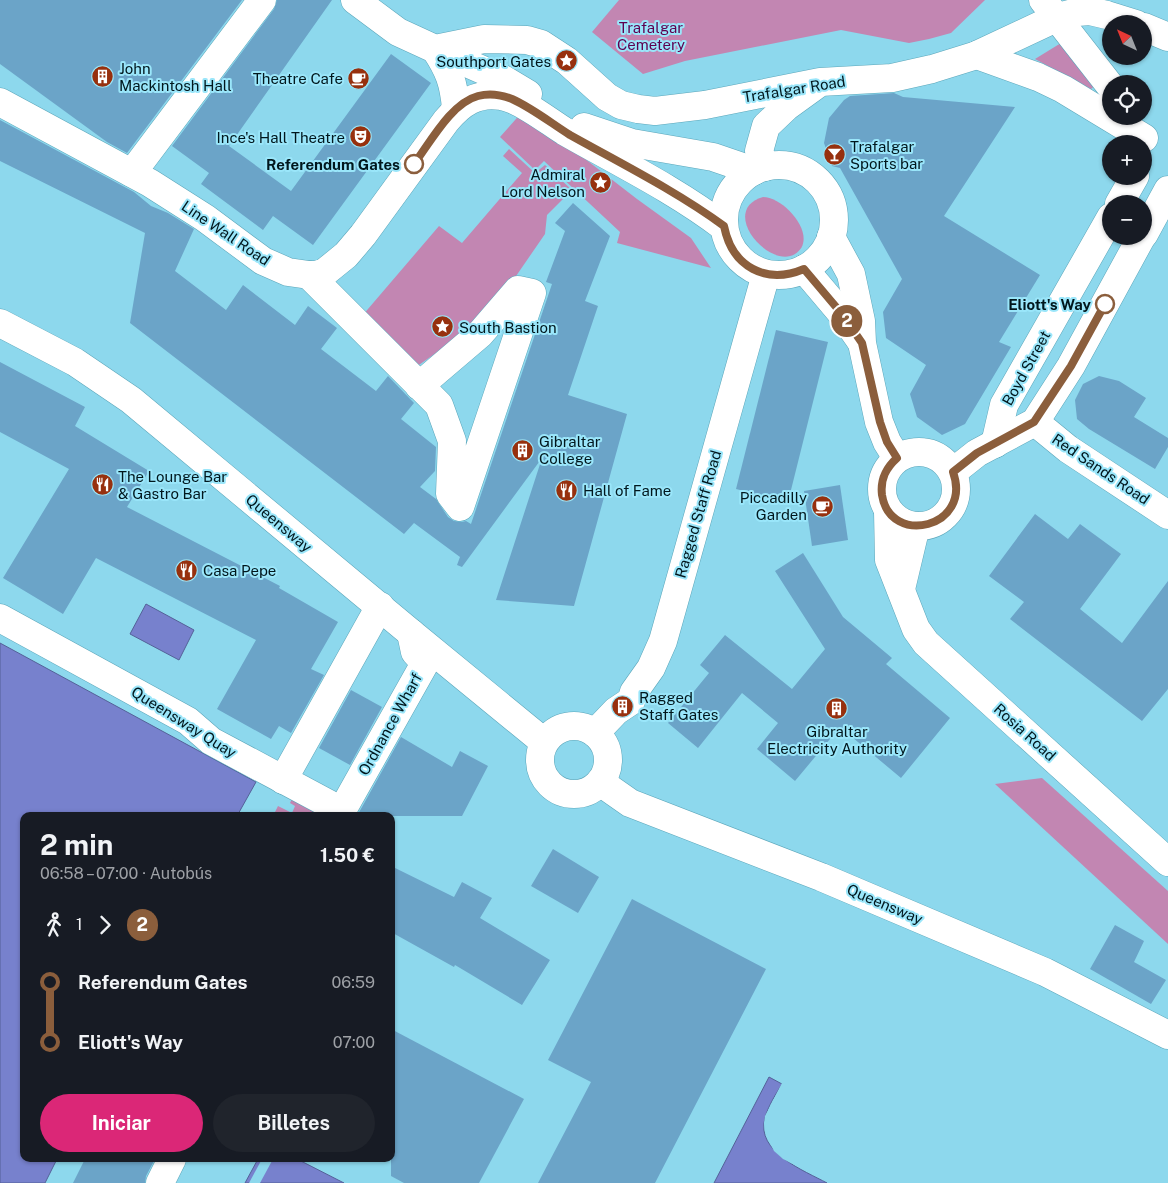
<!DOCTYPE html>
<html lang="es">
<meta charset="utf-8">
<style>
:root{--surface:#171b24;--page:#20242c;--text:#f1f3f6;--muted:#9ea1a6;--accent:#db2777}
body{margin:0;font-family:"Public Sans",sans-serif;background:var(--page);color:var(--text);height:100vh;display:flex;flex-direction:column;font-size:19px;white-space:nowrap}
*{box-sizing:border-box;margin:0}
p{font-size:16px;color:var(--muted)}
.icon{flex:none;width:28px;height:28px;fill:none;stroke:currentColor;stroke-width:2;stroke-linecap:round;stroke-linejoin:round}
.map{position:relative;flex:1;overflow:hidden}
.sheet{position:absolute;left:20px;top:812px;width:375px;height:350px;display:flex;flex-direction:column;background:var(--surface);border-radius:10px;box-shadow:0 1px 4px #0004}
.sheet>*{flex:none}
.badge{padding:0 10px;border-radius:16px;font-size:18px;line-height:32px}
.needle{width:32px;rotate:317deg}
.controls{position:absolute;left:1102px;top:15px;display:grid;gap:10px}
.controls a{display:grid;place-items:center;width:50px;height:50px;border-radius:50%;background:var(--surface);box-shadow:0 1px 4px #0004;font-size:25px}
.map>.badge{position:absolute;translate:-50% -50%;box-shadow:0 0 0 2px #fff}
.legs{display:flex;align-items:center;gap:8px;height:55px;padding:0 20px;font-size:16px}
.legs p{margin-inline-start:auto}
.overview{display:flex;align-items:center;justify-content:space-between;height:85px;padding:0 20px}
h1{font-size:28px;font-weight:700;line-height:38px}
.button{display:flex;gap:10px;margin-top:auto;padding:10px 20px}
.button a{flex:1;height:58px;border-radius:30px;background:var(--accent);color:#fff;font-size:20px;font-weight:700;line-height:58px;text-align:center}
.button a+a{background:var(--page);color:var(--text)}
ul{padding:0 20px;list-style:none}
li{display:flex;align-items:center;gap:18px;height:60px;font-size:19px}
li i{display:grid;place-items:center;width:8px;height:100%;margin:0 6px;background:currentColor}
li i::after{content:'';width:12px;height:12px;margin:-6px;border:4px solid;border-radius:50%;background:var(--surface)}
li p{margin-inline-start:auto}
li:first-child i{background:linear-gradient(#0000 50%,currentColor 0)}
li:last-child i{background:linear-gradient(currentColor 50%,#0000 0)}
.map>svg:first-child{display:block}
.green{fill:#c286b2}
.water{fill:#7781cd;stroke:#546198}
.pier{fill:#8dd8ed}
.building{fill:#6ba4c8}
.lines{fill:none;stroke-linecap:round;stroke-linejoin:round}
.street-casing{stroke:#5ba6ba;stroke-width:29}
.secondary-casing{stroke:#5ba6ba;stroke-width:29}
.primary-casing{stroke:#5ba6ba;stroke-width:29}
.street{stroke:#fff;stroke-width:28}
.secondary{stroke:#fff;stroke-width:28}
.primary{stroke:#fff;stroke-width:28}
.line-1-casing{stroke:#fff;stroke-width:11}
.line-1{stroke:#8b5e3c;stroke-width:8}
.stop-1-dot{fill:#fff;stroke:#8b5e3c;stroke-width:2.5}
.labels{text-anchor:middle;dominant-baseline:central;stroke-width:4;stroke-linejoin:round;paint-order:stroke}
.park-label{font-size:15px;fill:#5e014f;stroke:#9ae6fa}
.poi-label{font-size:15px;fill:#01171d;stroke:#9ae6fa;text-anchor:start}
.street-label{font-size:15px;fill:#01171d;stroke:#9ae6fa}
.stop-label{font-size:15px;font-weight:bold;fill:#01171d;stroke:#9ae6fa;text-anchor:end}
</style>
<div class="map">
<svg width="1168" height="1183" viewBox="0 0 1168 1183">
<rect width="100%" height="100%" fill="#8dd8ed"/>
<g class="green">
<polygon points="619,0 985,0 951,33 929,39 909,43 841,30 685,61 643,74 592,32"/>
<polygon points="1061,43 1097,84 1091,89 1035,59"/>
<polygon points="523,111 637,199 691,238 711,268 617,243 620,232 544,161 535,170 500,137"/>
<polygon points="509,149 535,173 545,165 572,190 547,215 545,234 514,279 473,327 416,367 362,316 439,226 462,243 522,173 503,156"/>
<path d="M 763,197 C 785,197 820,238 795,254 C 769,270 718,210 763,197 Z"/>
<polygon points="1042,778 1168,891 1168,944 995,784"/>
<polygon points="293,797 323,812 321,816 273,816 278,806 292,813 295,806 290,803"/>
</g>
<g class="water">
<polygon points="146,604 194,630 179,660 130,634"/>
<polygon points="0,643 256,782 237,816 24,816 24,1159 57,1159 45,1183 0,1183"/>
<path d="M 769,1077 L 782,1084 C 776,1094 768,1106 765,1118 C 755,1152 805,1171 827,1183 L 714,1183 Z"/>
<polygon points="258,1159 297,1159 344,1183 245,1183"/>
</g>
<g class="pier">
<polygon points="783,1081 785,1085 767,1117 767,1131 771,1140 776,1149 784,1157 830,1183 783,1159 774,1151 769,1141 765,1132 764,1123 765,1116"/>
<polygon points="262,1159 273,1159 260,1183 249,1183"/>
</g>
<g class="building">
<polygon points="0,0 242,0 127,153 107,142 0,64"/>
<polygon points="277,0 332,0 229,146 291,191 391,54 431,83 313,245 273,216 263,230 201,184 209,173 172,146 274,9"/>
<polygon points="894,93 903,97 1015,107 944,216 1040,275 999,342 1011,347 965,424 942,435 917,417 910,394 926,365 886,338 883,312 902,279 840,168 832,166 824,143 829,118 844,100 850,96"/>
<polygon points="0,120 134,192 151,206 168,213 194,229 175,271 226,310 243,285 295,325 308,306 337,328 321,349 376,391 388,376 414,403 401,419 436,447 435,471 420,487 436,499 448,517 454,521 462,522 466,521 471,524 552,284 546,282 565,231 555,223 573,203 610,236 585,301 598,306 568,395 627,414 574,606 496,600 542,458 462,567 457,565 460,557 414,523 404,534 130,323 145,233 0,161"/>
<polygon points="776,330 828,342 788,502 736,489"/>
<polygon points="0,362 85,407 75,426 149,471 127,507 280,586 279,588 338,622 311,669 324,675 291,733 279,726 271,739 217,709 256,640 96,558 63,614 3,578 69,469 0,432"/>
<polygon points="1099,376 1119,381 1146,398 1134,417 1168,438 1168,447 1155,469 1089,429 1077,419 1075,400 1083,384"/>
<polygon points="840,485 848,540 812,546 804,491"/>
<polygon points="1035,514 1068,539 1080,524 1121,554 1080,609 1122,643 1168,581 1168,689 1142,721 1010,619 1024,602 989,576"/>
<polygon points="803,553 843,617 892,658 886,664 950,718 901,778 840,727 795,781 757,749 778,723 742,693 698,748 668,723 709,673 700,665 725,635 792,689 825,649 775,571"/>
<polygon points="351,690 382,707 350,765 319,748"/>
<polygon points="401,737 452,767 460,751 488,766 462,816 357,816"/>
<polygon points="553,849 599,877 578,913 531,886"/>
<polygon points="391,866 454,897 462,882 492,898 480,918 550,960 522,1005 455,965 454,967 391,932"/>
<polygon points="632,899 766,969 655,1183 538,1183 591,1082 548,1060"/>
<polygon points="1115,925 1144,941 1134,962 1166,980 1151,1004 1090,969"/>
<polygon points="391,1029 524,1099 479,1183 404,1183 391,1176"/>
<polygon points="85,1159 155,1159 146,1176 145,1183 73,1183"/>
</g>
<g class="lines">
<defs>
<g id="street">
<polyline points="1043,0 1111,87"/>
<polyline points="977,55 1038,77 1063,89 1144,138"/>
<polyline points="132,173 262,0"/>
<polyline points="1119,204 1135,176"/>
<polyline points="309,275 439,405 452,441 450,494 460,507 532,293 518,290 480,334 419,386"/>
<polyline points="1035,422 1068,449 1168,515"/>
<polyline points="995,444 1004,405 1111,217"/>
<polyline points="0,618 188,721 211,741 342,811"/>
<polyline points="283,780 380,606"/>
<polyline points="600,782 630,803 821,877 1045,972 1168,1035"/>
<polyline points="339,816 425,663 415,652 411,633"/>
<polyline points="160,1183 172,1159"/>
</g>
<g id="secondary">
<polyline points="355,0 398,32 435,49 484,39 527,40 541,44 567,61 607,97 621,105 638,109 655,111 705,105 820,82 892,78 932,69 977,55 1058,17 1077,12 1090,11 1107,15 1136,24"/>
<polyline points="1144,27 1168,37"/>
<polyline points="435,49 503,79 528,94"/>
<path d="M 435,49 C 449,70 454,83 456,109"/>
<path d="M 0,102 L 150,183 L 205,218 L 263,261 L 288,272 L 309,275 L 316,275 L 325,272 L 346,255 L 363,235 L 446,121 C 461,103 477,92 501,96 C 519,98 548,121 564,131 C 618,162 674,189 724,227"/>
<polyline points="584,127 632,143 713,157 754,171"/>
<circle cx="779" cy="220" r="55"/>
<polyline points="765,167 759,151 766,126 786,107 815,86"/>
<polyline points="1144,234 1168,190"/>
<polyline points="831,237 851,274 861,321 862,343 879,422 887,442 897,458"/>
<polyline points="804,269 842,314 860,340"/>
<circle cx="919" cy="489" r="37"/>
<polyline points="953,472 977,453 1035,422 1071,366 1142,236"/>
<polyline points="888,511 889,560 916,629 926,643 1168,862"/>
<polyline points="901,589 916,526"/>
<polyline points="595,733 616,711 631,701 634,692 651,668 663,641 766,274"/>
</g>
<g id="primary">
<polyline points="0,323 75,362 131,400 411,633 544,742"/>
<circle cx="574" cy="760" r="34"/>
</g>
</defs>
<use href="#street" class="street-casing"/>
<use href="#secondary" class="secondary-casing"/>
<use href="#primary" class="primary-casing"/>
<use href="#street" class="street"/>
<use href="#secondary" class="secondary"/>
<use href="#primary" class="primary"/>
</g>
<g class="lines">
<defs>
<path id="line-1" d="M 414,164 C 430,143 451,103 478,96 C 489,93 502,95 512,99 C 532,108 551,123 570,135 C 622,164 676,191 724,226 C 732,267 766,285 804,269 L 842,314 L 862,343 L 880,422 L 887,442 L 897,458 C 886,468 880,479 882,495 C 890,547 973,528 953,472 L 977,453 L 1034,422 L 1071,366 L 1105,304"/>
</defs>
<use href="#line-1" class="line-1-casing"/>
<use href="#line-1" class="line-1"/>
</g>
<defs>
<symbol id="sight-disc" viewBox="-11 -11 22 22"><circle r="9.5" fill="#97300e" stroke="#9ae6fa"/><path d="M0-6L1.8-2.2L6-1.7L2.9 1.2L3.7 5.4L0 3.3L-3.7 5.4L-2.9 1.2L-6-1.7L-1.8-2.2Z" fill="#fff"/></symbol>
<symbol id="building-disc" viewBox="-11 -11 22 22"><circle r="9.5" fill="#97300e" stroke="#9ae6fa"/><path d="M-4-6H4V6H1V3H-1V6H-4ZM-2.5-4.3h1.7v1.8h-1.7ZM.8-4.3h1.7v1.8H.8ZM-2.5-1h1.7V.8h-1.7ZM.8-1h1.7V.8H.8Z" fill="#fff"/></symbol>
<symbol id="cafe-disc" viewBox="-11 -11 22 22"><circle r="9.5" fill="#97300e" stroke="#9ae6fa"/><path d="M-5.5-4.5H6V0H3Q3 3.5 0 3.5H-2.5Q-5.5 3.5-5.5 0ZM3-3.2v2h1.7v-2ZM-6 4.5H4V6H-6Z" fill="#fff"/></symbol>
<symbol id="theatre-disc" viewBox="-11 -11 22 22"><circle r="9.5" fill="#97300e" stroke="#9ae6fa"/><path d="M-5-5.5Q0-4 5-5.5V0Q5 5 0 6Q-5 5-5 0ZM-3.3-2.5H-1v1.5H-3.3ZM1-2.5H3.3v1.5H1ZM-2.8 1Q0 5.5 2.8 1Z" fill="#fff"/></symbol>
<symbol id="bar-disc" viewBox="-11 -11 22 22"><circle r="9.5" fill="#97300e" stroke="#9ae6fa"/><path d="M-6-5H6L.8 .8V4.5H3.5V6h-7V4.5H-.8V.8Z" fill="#fff"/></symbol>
<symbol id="restaurant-disc" viewBox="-11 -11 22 22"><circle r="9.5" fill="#97300e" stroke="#9ae6fa"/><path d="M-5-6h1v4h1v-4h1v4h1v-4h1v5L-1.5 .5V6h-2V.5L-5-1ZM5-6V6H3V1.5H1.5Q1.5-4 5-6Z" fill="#fff"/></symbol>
</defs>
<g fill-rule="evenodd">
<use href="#sight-disc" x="554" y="48" width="25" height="25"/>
<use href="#building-disc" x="90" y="64" width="25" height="25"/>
<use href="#cafe-disc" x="346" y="66" width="25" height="25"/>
<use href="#theatre-disc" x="348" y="124" width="25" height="25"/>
<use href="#bar-disc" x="822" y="142" width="25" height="25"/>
<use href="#sight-disc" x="588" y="170" width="25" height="25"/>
<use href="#sight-disc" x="430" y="314" width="25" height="25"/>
<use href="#building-disc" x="510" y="438" width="25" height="25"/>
<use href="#restaurant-disc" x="90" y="472" width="25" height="25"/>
<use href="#restaurant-disc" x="554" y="478" width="25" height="25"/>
<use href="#cafe-disc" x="810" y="494" width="25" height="25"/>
<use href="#restaurant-disc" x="174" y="558" width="25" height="25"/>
<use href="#building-disc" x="610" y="694" width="25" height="25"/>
<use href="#building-disc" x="824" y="696" width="25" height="25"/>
</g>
<g class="stop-1-dot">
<circle cx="414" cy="164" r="9"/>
<circle cx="1105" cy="304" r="9"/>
</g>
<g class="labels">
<g class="park-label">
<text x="651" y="27">Trafalgar<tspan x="651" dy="17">Cemetery</tspan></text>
</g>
<g class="poi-label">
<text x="551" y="61" text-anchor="end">Southport Gates</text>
<text x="119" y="68">John<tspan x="119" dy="17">Mackintosh Hall</tspan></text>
<text x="343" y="78" text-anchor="end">Theatre Cafe</text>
<text x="345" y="137" text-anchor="end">Ince's Hall Theatre</text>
<text x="850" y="146">Trafalgar<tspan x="850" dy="17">Sports bar</tspan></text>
<text x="585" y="174" text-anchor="end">Admiral<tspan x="585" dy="17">Lord Nelson</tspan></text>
<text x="459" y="327">South Bastion</text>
<text x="539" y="441">Gibraltar<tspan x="539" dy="17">College</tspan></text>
<text x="118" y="476">The Lounge Bar<tspan x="118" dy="17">&amp; Gastro Bar</tspan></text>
<text x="583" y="490">Hall of Fame</text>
<text x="807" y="497" text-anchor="end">Piccadilly<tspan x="807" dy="17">Garden</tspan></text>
<text x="203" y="570">Casa Pepe</text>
<text x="639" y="697">Ragged<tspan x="639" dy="17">Staff Gates</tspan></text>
<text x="837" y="731" text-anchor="middle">Gibraltar<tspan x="837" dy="17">Electricity Authority</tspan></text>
</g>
<g class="street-label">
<text transform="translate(794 89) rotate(-9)">Trafalgar Road</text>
<text transform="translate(226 233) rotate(34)">Line Wall Road</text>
<text transform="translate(1026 368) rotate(-61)">Boyd Street</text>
<text transform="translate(1101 469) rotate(34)">Red Sands Road</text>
<text transform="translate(698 514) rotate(-74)">Ragged Staff Road</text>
<text transform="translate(279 523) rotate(40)">Queensway</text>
<text transform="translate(184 722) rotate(32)">Queensway Quay</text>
<text transform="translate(390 724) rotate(-61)">Ordnance Wharf</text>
<text transform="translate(1025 732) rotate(42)">Rosia Road</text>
<text transform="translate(885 904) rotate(23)">Queensway</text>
</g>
<g class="stop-label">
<text x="400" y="164">Referendum Gates</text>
<text x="1091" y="304">Eliott's Way</text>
</g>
</g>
</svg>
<div class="controls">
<a><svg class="needle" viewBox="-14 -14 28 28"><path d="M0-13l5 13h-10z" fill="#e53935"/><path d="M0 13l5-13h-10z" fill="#9ea1a6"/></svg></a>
<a><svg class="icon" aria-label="locate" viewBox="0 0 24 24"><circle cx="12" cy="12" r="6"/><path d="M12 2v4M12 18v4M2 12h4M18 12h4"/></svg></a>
<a>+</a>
<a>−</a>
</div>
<b class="badge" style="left:847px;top:321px;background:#8b5e3c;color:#fff">2</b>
<section class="sheet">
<div class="overview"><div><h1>2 min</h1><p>06:58 – 07:00 · Autobús</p></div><b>1.50 €</b></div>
<div class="legs"><svg class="icon" aria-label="walk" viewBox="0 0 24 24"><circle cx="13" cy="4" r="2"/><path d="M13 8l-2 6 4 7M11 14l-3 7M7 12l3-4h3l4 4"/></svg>1<svg class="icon" aria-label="forward" viewBox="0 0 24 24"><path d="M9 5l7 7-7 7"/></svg><b class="badge" style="background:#8b5e3c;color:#fff">2</b></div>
<ul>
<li><i style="color:#8b5e3c"></i><b>Referendum Gates</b><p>06:59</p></li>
<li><i style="color:#8b5e3c"></i><b>Eliott's Way</b><p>07:00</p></li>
</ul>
<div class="button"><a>Iniciar</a><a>Billetes</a></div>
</section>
</div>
